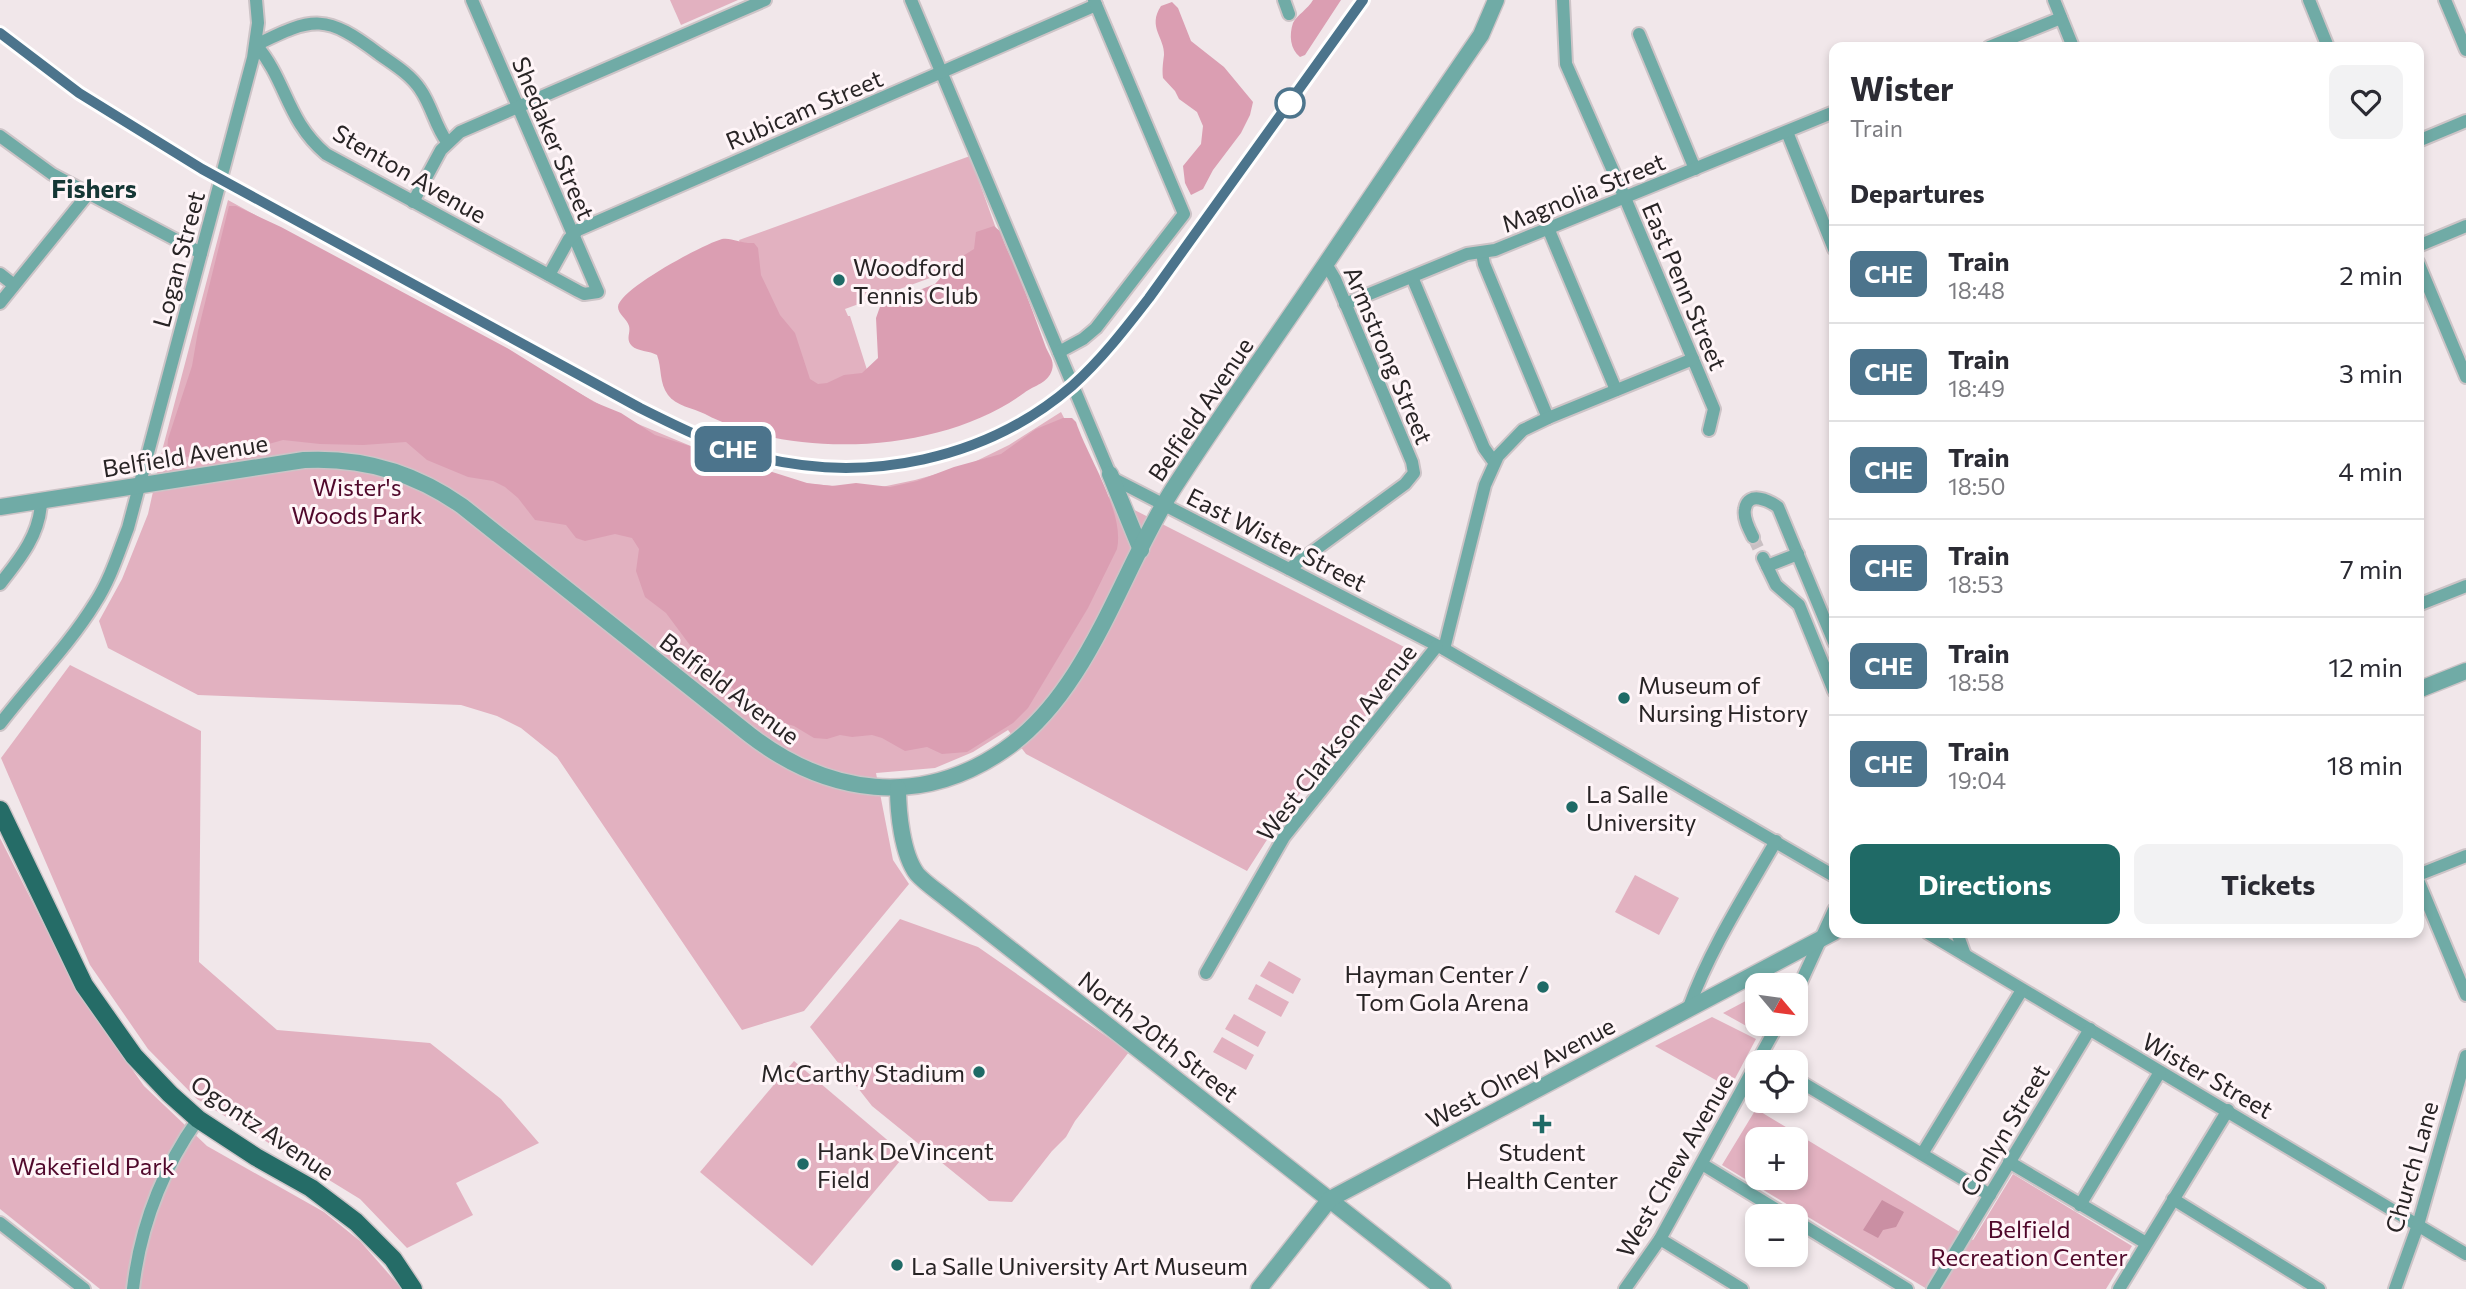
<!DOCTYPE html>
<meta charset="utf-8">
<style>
:root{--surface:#fff;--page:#f2f2f3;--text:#2b2b33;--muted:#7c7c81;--line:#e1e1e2;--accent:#1f6a66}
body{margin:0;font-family:Commissioner,sans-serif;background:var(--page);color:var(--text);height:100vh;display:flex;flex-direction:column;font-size:26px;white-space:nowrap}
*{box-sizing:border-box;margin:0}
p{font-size:23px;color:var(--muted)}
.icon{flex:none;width:38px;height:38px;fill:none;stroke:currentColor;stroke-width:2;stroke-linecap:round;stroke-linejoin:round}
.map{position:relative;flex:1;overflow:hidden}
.details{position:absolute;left:1829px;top:42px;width:595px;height:896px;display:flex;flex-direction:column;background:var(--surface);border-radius:14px;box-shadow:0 4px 10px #0003}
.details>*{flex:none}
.badge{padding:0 14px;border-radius:10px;font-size:24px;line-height:46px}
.needle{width:46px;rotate:119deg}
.tools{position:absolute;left:1745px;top:973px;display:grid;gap:14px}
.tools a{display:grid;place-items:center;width:63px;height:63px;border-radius:14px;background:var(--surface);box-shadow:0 4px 10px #0003;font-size:35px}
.map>.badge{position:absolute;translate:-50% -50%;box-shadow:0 0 0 4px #fff}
h2{padding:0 21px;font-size:26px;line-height:63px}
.round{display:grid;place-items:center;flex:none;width:74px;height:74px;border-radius:14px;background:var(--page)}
.headline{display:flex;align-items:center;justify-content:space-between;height:119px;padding:0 21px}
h1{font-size:33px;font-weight:700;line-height:52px}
.button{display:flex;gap:14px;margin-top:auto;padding:14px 21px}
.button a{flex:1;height:80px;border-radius:14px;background:var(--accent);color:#fff;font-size:28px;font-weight:700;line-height:80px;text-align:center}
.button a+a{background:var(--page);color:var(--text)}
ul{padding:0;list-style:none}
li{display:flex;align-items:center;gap:21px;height:98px;padding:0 21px;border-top:2px solid var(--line)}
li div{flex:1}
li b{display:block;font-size:26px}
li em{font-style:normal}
li .badge{min-width:77px;font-weight:700;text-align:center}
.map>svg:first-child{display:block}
.green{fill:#e2b1c0;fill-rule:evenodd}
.forest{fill:#db9eb2}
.water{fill:#ca8fa3}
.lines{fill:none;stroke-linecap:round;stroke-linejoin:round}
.minor-tunnel{stroke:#c9c0c3;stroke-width:12;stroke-dasharray:12 6;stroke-linecap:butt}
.minor-casing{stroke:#cdc4c7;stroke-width:16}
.tertiary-casing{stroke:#cdc4c7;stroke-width:19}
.primary-casing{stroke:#cdc4c7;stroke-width:21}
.minor{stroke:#70aba6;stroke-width:12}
.tertiary{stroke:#70aba6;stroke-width:16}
.primary{stroke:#256c67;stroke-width:18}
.rail{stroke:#5f595b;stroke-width:3.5;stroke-dasharray:10 5;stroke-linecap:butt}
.line-casing{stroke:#fff;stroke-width:16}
.line{stroke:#4c748c;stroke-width:10}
.stop-dot{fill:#fff;stroke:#4c748c;stroke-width:3.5}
.poi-dot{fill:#1f6a66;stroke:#fff5f8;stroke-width:2.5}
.labels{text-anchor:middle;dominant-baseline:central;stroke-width:6;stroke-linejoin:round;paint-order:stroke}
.street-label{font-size:24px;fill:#282425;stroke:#fff5f8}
.poi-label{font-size:24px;fill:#282425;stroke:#fff5f8;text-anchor:start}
.park-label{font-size:24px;fill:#50082b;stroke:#fff5f8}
.neighbourhood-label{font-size:26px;font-weight:bold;fill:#153735;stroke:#fff5f8}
</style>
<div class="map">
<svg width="2466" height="1289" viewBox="0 0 2466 1289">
<rect width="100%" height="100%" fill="#f1e7ea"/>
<g class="green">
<polygon points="670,0 738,0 681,25"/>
<polygon points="970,156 1004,251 845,309 848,316 850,316 868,373 797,399 739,240"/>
<polygon points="228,200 626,419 775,481 872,489 915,480 966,466 1009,445 1061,412 1103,494 1418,654 1286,810 1247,871 1026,754 1008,730 973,752 935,768 876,773 893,860 909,884 804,1011 742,1030 557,757 521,728 497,716 461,705 198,695 108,648 99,621 122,579 148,514 163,447"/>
<polygon points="70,665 201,731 199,962 277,1030 430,1043 501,1099 539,1143 456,1183 473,1215 407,1248 360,1199 197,1099 148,1049 90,965 1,758"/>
<polygon points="0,838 80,996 144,1086 207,1146 324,1212 360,1241 402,1289 100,1289 0,1209"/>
<polygon points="1635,875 1679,898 1659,935 1615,912"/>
<polygon points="900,919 978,947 1129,1052 1075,1121 1066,1137 1052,1151 1012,1202 989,1201 872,1106 810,1027"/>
<polygon points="1269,961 1301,979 1293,994 1260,976"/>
<polygon points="1256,984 1289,1002 1281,1017 1248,999"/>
<polygon points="1757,995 1757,1024 1764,1024 1759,1033 1723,1013"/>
<polygon points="1234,1014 1266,1032 1258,1047 1225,1029"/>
<polygon points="1712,1017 1756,1039 1730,1088 1655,1046"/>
<polygon points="1222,1037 1254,1055 1246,1070 1213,1052"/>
<polygon points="794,1061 905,1155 812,1266 700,1172"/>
<path d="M 1756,1109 L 1973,1240 L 2013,1174 L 2132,1246 L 2106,1289 L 1927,1289 L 1722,1165 ZM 1757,1139 L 1796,1139 L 1796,1178 L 1757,1178 Z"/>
</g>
<g class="forest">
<path d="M 1313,0 L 1341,0 L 1305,55 L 1300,57 C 1290,49 1289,35 1293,23 C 1297,15 1308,9 1313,0 Z"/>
<path d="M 1172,2 L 1178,8 L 1191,41 L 1224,67 L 1253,102 L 1250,115 L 1241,133 L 1213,170 L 1203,189 L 1191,195 L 1185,183 L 1183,166 L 1201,144 L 1203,126 L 1197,112 L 1179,99 L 1175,91 L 1163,78 C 1162,69 1163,63 1164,55 C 1165,38 1147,27 1161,6 Z"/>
<path d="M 229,206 L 236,206 L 281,227 L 507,348 L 594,402 L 621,413 L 655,435 L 807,483 L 832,486 L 856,483 L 890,487 L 917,481 L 954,467 L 1001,454 L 1036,429 L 1063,418 L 1072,418 L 1076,422 C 1088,458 1125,512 1117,549 L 1088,608 L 1028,708 L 1013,723 L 967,752 L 942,754 L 927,747 L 905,751 L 882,738 L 872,735 L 852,737 L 840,735 L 827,739 L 814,738 L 794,726 L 767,718 L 704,664 L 666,613 L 645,597 L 636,571 L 639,549 L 632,538 L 615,534 L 585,541 L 576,538 L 566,525 L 535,520 L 518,498 L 505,487 L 493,481 L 468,477 L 427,460 L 406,442 L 363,445 L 320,444 L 283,440 L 258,447 L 196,454 L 177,460 L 171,459 L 167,451 L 168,439 L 192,366 L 198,331 Z"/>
<path d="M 994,226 L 1001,232 C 1004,246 1012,257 1017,271 C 1027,296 1036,320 1045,345 C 1048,354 1055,360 1052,370 C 1048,383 1035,385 1024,393 C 942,453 795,461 705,414 C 693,408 676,406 668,395 C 659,383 662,368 657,355 C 650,351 637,351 632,346 C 625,339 631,333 629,326 C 627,319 618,314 618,307 C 619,289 704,244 722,239 C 731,237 742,244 754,243 L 758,248 L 761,275 L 780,315 L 795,333 L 810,379 L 818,384 L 827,383 L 844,375 L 862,373 L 878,358 L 876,318 L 882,301 L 909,294 L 935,284 L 958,259 L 974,249 L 976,232 Z"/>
</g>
<polygon class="water" points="1882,1200 1904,1212 1896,1227 1883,1230 1878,1238 1863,1230"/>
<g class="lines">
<polyline class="minor-tunnel" points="1753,537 1763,558"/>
<defs>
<g id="minor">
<polyline points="911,0 1110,474 1114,479 1444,649 1834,876"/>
<polyline points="1284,0 1289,14"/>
<polyline points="1563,0 1566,64 1625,198 1714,409 1709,430"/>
<polyline points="2054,0 2073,47"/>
<polyline points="2309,0 2328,47"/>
<polyline points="2445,0 2466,50"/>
<polyline points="1639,34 1695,169"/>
<path d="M 256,45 C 287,81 286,120 326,154 L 578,291 L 584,294 L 598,292 L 472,0"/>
<path d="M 256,45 C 314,16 326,14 379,54 C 393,64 410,74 420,89 C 432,106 435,126 447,142"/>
<polyline points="1989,47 2061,18"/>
<polyline points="1787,132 1834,249"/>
<polyline points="0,136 52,174 201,253"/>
<polyline points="2418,141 2466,121"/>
<polyline points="413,202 441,150 460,132 765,0"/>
<polyline points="1548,228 1616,390"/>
<polyline points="2418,246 2466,226"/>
<polyline points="1482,253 1484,264 1548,418"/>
<polyline points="2418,262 2466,377"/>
<polyline points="0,274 14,285"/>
<polyline points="549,275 569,239 578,230 1096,5"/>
<polyline points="1412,277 1484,448 1494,462"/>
<polyline points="0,303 88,194"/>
<polyline points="1345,304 1467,254 1495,250 1834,112"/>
<polyline points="1059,352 1083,339 1096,328 1184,214 1094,0"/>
<path d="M 1753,537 C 1749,529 1743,518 1745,509 C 1748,490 1770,501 1778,507 L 1834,642"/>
<polyline points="1763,558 1776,585 1799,605 1834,691"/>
<polyline points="1767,566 1798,554"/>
<polyline points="1289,569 1405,484 1414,473 1412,462 1335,279 1326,264"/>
<path d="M 0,584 C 20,559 41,533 41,500"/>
<polyline points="2418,605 2466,586"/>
<polyline points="1444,649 1485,485 1498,456 1523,430 1548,418 1693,359"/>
<path d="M 0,724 C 31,683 68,647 95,603 C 110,580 118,554 128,528 L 253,58 L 258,23 L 256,0"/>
<polyline points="2418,875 2466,856"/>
<polyline points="2418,880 2466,995"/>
<polyline points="1928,933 2466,1254"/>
<polyline points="1957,933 1965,955"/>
<polyline points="1206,973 1284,837 1437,646"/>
<polyline points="1796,993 1834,910"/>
<path d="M 1689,1007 C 1710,949 1745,895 1776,841"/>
<polyline points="1796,1079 1990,1195"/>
<polyline points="1922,1154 2022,990"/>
<polyline points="2009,1162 2146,1243"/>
<polyline points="1702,1164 1787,1216"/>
<polyline points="2173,1199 2319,1289"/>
<polyline points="2080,1205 2160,1072"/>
<polyline points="1796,1221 1907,1289"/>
<polyline points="0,1223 84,1289"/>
<polyline points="1660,1239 1742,1289"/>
<path d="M 133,1289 C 140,1227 162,1170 198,1119"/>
<polyline points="1625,1289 1660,1239 1778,1024"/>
<polyline points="1933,1289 2090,1029"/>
<polyline points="2119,1289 2228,1110"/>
<polyline points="2395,1289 2418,1225 2466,1056"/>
</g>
<g id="tertiary">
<polyline points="1110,474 1141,550"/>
<path d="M 0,507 L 304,460 C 362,457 414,472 462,506 L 750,735 C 828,795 920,808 1004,750 C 1089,692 1120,572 1173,489 C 1216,422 1263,356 1308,290 C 1366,205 1423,119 1481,35 L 1496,0"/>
<polyline points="2418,690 2466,671"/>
<path d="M 898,788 C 898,812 902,854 917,874 C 925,883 937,891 947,899 L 1443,1289"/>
<polyline points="1259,1289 1330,1199 1834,932"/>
</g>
<polyline id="primary" points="0,810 84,985 134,1056 170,1094 198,1119 256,1157 311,1188 356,1222 393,1259 413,1289"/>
</defs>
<use href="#minor" class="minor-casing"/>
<use href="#tertiary" class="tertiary-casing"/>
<use href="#primary" class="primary-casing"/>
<use href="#minor" class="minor"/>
<use href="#tertiary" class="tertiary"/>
<use href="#primary" class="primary"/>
<path class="rail" d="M 0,33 L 46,71 L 94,104 L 202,169 L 640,409 C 678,427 716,446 758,457 C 867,484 986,460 1072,386 C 1102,360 1125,329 1149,298 L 1363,0"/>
</g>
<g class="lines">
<defs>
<path id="line" d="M 0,33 L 79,93 L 202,169 L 640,408 C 678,427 716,446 758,457 C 867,484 986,460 1072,386 C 1101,360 1125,329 1149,298 L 1363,0"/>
</defs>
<use href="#line" class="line-casing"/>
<use href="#line" class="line"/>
</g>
<circle class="stop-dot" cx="1290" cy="103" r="14"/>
<g class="poi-dot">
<circle cx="839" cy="280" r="7"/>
<circle cx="1624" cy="698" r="7"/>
<circle cx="1572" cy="807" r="7"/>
<circle cx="1543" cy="987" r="7"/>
<circle cx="979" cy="1072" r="7"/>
<path d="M1538.5 1113.5h7v7h7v7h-7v7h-7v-7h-7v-7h7z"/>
<circle cx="803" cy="1164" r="7"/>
<circle cx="897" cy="1265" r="7"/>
</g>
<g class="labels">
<g class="street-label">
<text transform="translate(804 109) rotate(-23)">Rubicam Street</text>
<text transform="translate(554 138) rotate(67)">Shedaker Street</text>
<text transform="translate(410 173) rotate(30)">Stenton Avenue</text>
<text transform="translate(1583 192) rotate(-22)">Magnolia Street</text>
<text transform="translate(178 259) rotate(-75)">Logan Street</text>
<text transform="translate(1685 286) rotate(67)">East Penn Street</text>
<text transform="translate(1389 355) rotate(67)">Armstrong Street</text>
<text transform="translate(1200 409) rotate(-56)">Belfield Avenue</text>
<text transform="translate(185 455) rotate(-9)">Belfield Avenue</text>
<text transform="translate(1277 539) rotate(27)">East Wister Street</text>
<text transform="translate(730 688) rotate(37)">Belfield Avenue</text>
<text transform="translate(1336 742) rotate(-52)">West Clarkson Avenue</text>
<text transform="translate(1159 1036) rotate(38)">North 20th Street</text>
<text transform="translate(1520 1072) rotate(-28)">West Olney Avenue</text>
<text transform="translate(2208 1075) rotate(30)">Wister Street</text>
<text transform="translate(263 1127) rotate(34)">Ogontz Avenue</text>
<text transform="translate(2004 1130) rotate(-59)">Conlyn Street</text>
<text transform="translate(1674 1165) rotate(-60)">West Chew Avenue</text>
<text transform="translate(2411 1167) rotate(-74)">Church Lane</text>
</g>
<g class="poi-label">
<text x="853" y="266">Woodford<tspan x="853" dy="28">Tennis Club</tspan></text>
<text x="1638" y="684">Museum of<tspan x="1638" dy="28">Nursing History</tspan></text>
<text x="1586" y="793">La Salle<tspan x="1586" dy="28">University</tspan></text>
<text x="1529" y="973" text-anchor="end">Hayman Center /<tspan x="1529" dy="28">Tom Gola Arena</tspan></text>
<text x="965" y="1072" text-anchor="end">McCarthy Stadium</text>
<text x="817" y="1150">Hank DeVincent<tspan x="817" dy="28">Field</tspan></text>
<text x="1542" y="1151" text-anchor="middle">Student<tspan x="1542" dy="28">Health Center</tspan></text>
<text x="911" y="1265">La Salle University Art Museum</text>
</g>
<g class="park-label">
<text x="357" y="486">Wister's<tspan x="357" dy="28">Woods Park</tspan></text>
<text x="93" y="1165">Wakefield Park</text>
<text x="2029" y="1228">Belfield<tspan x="2029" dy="28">Recreation Center</tspan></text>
</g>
<g class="neighbourhood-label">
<text x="94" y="187">Fishers</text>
</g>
</g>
</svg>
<div class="tools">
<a><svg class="needle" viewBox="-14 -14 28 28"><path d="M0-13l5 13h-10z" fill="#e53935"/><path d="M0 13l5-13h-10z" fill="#7c7c81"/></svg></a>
<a><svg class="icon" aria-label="locate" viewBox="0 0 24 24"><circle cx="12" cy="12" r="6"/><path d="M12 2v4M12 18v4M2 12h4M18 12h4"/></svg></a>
<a>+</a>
<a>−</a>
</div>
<b class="badge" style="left:733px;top:449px;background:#4c748c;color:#fff">CHE</b>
<section class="details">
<div class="headline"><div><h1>Wister</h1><p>Train</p></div><a class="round"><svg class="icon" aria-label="heart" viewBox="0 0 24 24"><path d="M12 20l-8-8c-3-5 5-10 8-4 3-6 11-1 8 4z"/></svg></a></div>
<h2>Departures</h2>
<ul>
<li><span class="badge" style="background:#4c748c;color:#fff">CHE</span><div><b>Train</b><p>18:48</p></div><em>2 min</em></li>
<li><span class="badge" style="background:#4c748c;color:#fff">CHE</span><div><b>Train</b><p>18:49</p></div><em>3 min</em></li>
<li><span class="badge" style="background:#4c748c;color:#fff">CHE</span><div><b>Train</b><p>18:50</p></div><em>4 min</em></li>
<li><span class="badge" style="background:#4c748c;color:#fff">CHE</span><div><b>Train</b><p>18:53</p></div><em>7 min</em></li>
<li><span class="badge" style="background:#4c748c;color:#fff">CHE</span><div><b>Train</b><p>18:58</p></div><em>12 min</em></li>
<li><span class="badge" style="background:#4c748c;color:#fff">CHE</span><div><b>Train</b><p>19:04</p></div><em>18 min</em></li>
</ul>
<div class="button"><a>Directions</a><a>Tickets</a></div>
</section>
</div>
